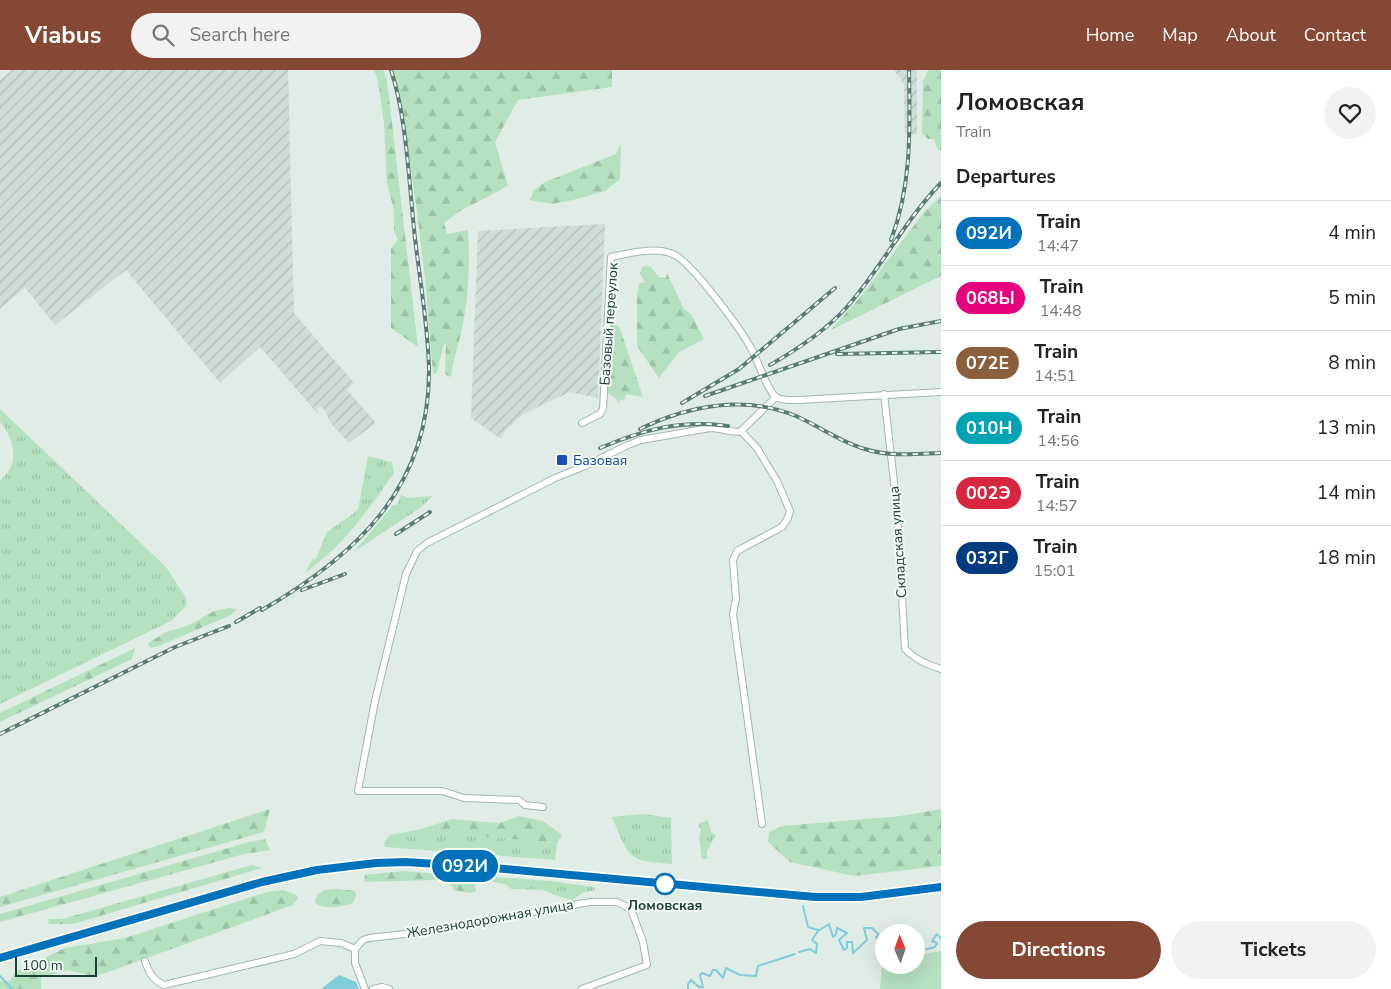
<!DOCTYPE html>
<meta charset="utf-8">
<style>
:root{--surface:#fff;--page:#f2f2f2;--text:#222;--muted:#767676;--line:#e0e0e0;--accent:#854835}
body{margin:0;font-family:"Nunito Sans",sans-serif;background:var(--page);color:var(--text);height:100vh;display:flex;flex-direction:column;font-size:19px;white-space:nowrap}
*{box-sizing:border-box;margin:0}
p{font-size:16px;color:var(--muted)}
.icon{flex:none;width:28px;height:28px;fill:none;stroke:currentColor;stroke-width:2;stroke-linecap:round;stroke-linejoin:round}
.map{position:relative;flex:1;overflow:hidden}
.side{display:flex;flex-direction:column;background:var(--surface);width:450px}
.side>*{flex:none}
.badge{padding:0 10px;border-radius:16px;font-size:18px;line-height:32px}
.needle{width:32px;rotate:358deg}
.controls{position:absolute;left:875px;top:854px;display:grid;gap:10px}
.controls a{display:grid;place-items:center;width:50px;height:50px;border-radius:50%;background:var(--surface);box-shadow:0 5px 20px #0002;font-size:25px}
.scale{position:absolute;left:15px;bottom:12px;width:82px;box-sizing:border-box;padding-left:5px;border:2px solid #1f4037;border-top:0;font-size:14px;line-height:18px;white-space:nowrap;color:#1f4037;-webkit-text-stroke:4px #f1f9f5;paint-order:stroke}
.map>.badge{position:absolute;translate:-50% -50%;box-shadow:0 0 0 2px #fff}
h2{padding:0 15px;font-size:19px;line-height:45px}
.round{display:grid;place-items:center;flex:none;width:52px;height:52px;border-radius:26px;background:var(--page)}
.overview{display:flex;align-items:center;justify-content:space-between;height:85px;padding:0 15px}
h1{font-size:24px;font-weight:700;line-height:38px}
.primary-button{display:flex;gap:10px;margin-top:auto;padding:10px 15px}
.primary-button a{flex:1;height:58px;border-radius:30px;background:var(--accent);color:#fff;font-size:20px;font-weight:700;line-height:58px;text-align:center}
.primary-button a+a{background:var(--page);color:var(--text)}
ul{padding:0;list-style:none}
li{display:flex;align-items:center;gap:15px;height:65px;padding:0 15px;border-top:1px solid var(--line)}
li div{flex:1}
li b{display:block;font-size:19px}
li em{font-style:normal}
li .badge{min-width:55px;font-weight:700;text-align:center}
header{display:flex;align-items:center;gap:30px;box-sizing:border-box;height:70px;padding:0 25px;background:var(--accent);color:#fff}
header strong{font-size:24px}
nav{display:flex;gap:28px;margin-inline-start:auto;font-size:18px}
.search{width:350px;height:45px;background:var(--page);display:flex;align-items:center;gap:12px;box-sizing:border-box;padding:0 18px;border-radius:28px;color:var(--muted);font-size:19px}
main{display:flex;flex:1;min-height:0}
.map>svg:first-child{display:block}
.industrial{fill:url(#industrial-furrows)}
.grass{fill:url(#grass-tufts)}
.forest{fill:url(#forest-firs)}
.green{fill:#b6e1c1}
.water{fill:#81ccd9}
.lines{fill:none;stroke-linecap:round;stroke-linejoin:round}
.stream{stroke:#81ccd9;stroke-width:2}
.minor-casing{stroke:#a2b6af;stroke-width:8}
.minor{stroke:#fff;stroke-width:6}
.rail-casing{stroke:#597b72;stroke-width:4}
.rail{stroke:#f1f9f5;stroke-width:2;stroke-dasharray:5.5;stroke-linecap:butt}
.line-casing{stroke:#fff;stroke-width:11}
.line{stroke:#0072bc;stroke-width:8}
.transit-dot{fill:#1a4fb4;stroke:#f1f9f5;stroke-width:2}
.stop-dot{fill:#fff;stroke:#0072bc;stroke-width:2.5}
.labels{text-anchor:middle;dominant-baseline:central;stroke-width:4;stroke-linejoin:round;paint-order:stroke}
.street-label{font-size:14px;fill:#1f4037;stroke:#f1f9f5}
.transit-label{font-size:14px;fill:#164399;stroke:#f1f9f5;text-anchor:start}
.stop-label{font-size:14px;font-weight:bold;fill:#1f4037;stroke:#f1f9f5}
</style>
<header>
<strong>Viabus</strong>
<div class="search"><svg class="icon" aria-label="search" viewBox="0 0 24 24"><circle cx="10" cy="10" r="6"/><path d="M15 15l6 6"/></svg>Search here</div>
<nav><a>Home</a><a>Map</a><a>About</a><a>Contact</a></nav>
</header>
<main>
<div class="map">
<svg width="941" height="919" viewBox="0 0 941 919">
<defs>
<pattern id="industrial-furrows" width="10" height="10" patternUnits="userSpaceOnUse" patternTransform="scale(1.25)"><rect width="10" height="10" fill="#ceddd6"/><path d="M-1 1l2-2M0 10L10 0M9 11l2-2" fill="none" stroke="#b0bfb8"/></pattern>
<pattern id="grass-tufts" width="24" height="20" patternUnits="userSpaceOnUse" patternTransform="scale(1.25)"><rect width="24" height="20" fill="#b6e1c1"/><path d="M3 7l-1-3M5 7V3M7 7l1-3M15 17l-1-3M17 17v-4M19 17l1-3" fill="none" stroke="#9cc2a6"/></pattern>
<pattern id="forest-firs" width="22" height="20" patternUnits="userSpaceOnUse" patternTransform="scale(1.25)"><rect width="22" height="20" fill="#b6e1c1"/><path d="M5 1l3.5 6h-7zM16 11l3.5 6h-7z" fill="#9cc2a6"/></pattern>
</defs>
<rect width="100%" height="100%" fill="#e0ede7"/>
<g class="industrial">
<polygon points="12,0 288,0 294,243 354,313 347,320 376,353 349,373 330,352 324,339 320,337 317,338 318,344 260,277 220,313 126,200 55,255 25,218 0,239 0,10"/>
<polygon points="894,0 917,0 917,65 905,64 904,14"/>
<polygon points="605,154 598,328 570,322 523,344 505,361 501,369 471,348 478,161"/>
</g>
<g class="grass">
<path d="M 0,339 L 166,497 L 186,528 L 186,536 L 171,551 L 0,634 L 0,410 C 21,395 14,368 0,352 Z"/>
<path d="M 368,386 L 392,392 L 394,403 C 364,445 347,472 305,503 L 313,488 L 314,490 L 316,488 L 327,462 L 358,440 Z"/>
<polygon points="401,425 408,428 433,426 420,438 355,481 393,435 397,435"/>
<path d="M 643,744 L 671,748 L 672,794 C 627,790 630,790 612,747 Z"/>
<polygon points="708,750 711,762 716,765 707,781 707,789 702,789 699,767 701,760 698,754"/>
<polygon points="421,759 467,765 557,773 555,790 385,777 384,773 390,765"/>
<polygon points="492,807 550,811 594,817 595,820 582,823 573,830 563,828 542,820 511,819 507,815 486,810 486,808"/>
</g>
<g class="forest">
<polygon points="374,0 383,0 387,10 418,277 391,258 391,179 398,170 394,161 394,140 387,113 384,54 378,11"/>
<path d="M 393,0 L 612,0 L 612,17 L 518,30 L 495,72 L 508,116 L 460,141 L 444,153 L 447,164 L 468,160 C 470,191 469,227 462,258 C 459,274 453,290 451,307 L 446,305 L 445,302 L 446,272 L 443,277 L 437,303 L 433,304 L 425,208 L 417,142 L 400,25 Z"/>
<polygon points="928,0 941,0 941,80 937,79 934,69 928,69 922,63 923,11"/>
<polygon points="621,73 620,109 605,121 573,130 552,134 530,130 534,120 545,112 616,84"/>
<polygon points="941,126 941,206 831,260 862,225 924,142"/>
<path d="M 646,196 L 651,197 C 656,203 658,209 666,208 L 667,203 L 684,239 L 691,244 L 704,269 L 679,282 L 659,308 L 637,276 L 637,225 L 639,214 L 645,212 L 640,203 L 642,197 Z"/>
<polygon points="611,255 619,256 643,327 626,324 624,331 620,329 619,334 616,329 606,322"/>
<polygon points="229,538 237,539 231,545 159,576 150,578 148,573 166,562 187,556 214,541"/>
<polygon points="135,578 132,589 0,652 0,643"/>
<polygon points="270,739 264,762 0,837 0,827"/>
<polygon points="941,739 941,796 854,806 790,792 768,772 769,762 783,756 901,746"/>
<polygon points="519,746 543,751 562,765 557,773 467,765 421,759 452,749 500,753"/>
<polygon points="265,769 270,780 244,784 0,852 0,844 249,772"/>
<polygon points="252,795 262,798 73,854 48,854 49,849 62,849"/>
<polygon points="402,801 474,807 476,821 470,823 454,820 451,815 435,810 364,812 365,805"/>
<path d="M 338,819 L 355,821 L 356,826 L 353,833 C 342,837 325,840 315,833 C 316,820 328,819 338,819 Z"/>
<polygon points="283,820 295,824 298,828 293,835 105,903 93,906 67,900 41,908 41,919 0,919 0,911 10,911 15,902 65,878 125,868 267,822"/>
</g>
<polygon class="green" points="941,881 941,919 880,919 882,890 884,890 884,895 916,895 916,885"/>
<polygon class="water" points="339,905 356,912 359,919 321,919"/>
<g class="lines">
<g class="stream">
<polyline points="803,836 808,857 818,860"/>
<polyline points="894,862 895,862"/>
<polyline points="799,882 810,879 816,883 817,874 812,870 818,861 829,854 833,867 836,864 837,858 847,863 839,870 844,880 847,878 847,872 852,872 853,883 867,870 864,858 872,858 879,865 876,867 878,870 884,870"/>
<polyline points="916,882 935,877 937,873 932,871 937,864 941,869"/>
<polyline points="0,906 12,919"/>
<polyline points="688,919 688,914 691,910 699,917 703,917 700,905 702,903 710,906 713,900 716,900 723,908 726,898 740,905 756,906 758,896 795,884"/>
</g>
<defs>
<g id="minor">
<path d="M 884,324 L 897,438 L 905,579 C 916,590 926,594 941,599"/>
<path d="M 582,353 L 600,344 L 603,339 L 611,187 C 629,183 658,176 675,185 C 694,196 741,259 752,280 C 758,291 767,320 776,327 C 782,331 792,330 799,330 L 941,322"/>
<polyline points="741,361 757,378 777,411 790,441 788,448 782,457 737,481 733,490 736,529 733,544 762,754"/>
<path d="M 543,737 L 525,735 L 519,730 L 464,728 L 442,721 L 358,721 L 375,631 L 406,504 L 417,481 L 427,473 L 555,408 L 585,396 L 628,375 L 641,370 L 710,358 C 721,358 733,364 741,361 L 776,327"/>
<path d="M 145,891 C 149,903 153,910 164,915 L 294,884 L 320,871 L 341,873 L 355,879"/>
<polyline points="365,919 355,893 355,879 363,870 369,868 414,863 590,832 617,832 631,839 643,872 647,895 582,919"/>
<polyline points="373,919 382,917 389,919"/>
</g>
</defs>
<use href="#minor" class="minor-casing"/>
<use href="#minor" class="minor"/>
<defs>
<g id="rail">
<path d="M 891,170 C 912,115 910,58 909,0"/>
<polyline points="837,284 941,282"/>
<path d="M 770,295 C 798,279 824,262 846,238 C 881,199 904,151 941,113"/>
<polyline points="705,326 899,259 941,251"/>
<polyline points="682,333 739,299 835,218"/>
<path d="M 640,359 C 689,335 745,325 796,346 C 819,356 840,372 865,379 C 890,387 916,384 941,383"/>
<path d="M 600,378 C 643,360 681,349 728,356"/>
<polyline points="396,464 430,442"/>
<polyline points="302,520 345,504"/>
<path d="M 262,540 C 357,485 430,417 429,299 C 428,256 420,211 415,168 C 409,116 407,48 391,0"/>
<polyline points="236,552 260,538"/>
<polyline points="0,664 175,577 229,556"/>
<polyline points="0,888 262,812 317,800 376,793 406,792 483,797 815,827 871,826 941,817"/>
</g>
</defs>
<use href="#rail" class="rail-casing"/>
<use href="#rail" class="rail"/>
</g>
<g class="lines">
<defs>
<polyline id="line" points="0,888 262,812 317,800 376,793 406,792 483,797 815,827 861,827 941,817"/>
</defs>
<use href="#line" class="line-casing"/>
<use href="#line" class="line"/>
</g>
<rect class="transit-dot" x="556" y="384" width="12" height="12" rx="2.5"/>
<circle class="stop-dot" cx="665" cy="814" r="10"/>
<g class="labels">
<g class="street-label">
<text transform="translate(609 254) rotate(-86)">Базовый переулок</text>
<text transform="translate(898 472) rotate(-94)">Складская улица</text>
<text transform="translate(490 849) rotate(-10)">Железнодорожная улица</text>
</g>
<g class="transit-label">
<text x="573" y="390">Базовая</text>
</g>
<g class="stop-label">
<text x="665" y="835">Ломовская</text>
</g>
</g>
</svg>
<div class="controls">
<a><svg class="needle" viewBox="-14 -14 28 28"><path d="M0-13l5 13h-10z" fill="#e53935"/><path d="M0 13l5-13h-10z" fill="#767676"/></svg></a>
</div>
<div class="scale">100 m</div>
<b class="badge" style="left:465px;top:796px;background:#0072bc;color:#fff">092И</b>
</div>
<section class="side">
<div class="overview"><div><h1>Ломовская</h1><p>Train</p></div><a class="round"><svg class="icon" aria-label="heart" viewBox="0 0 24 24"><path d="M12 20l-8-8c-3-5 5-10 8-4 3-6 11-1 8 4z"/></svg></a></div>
<h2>Departures</h2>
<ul>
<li><span class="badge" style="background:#0072bc;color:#fff">092И</span><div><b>Train</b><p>14:47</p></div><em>4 min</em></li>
<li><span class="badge" style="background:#e6007e;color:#fff">068Ы</span><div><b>Train</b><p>14:48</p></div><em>5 min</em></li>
<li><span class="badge" style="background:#8b5e3c;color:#fff">072Е</span><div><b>Train</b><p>14:51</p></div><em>8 min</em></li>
<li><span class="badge" style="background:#00a3b4;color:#fff">010Н</span><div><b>Train</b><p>14:56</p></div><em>13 min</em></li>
<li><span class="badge" style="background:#d7263d;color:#fff">002Э</span><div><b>Train</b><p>14:57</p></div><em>14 min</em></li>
<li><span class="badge" style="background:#003b80;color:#fff">032Г</span><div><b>Train</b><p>15:01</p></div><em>18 min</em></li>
</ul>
<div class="primary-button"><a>Directions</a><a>Tickets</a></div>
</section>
</main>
